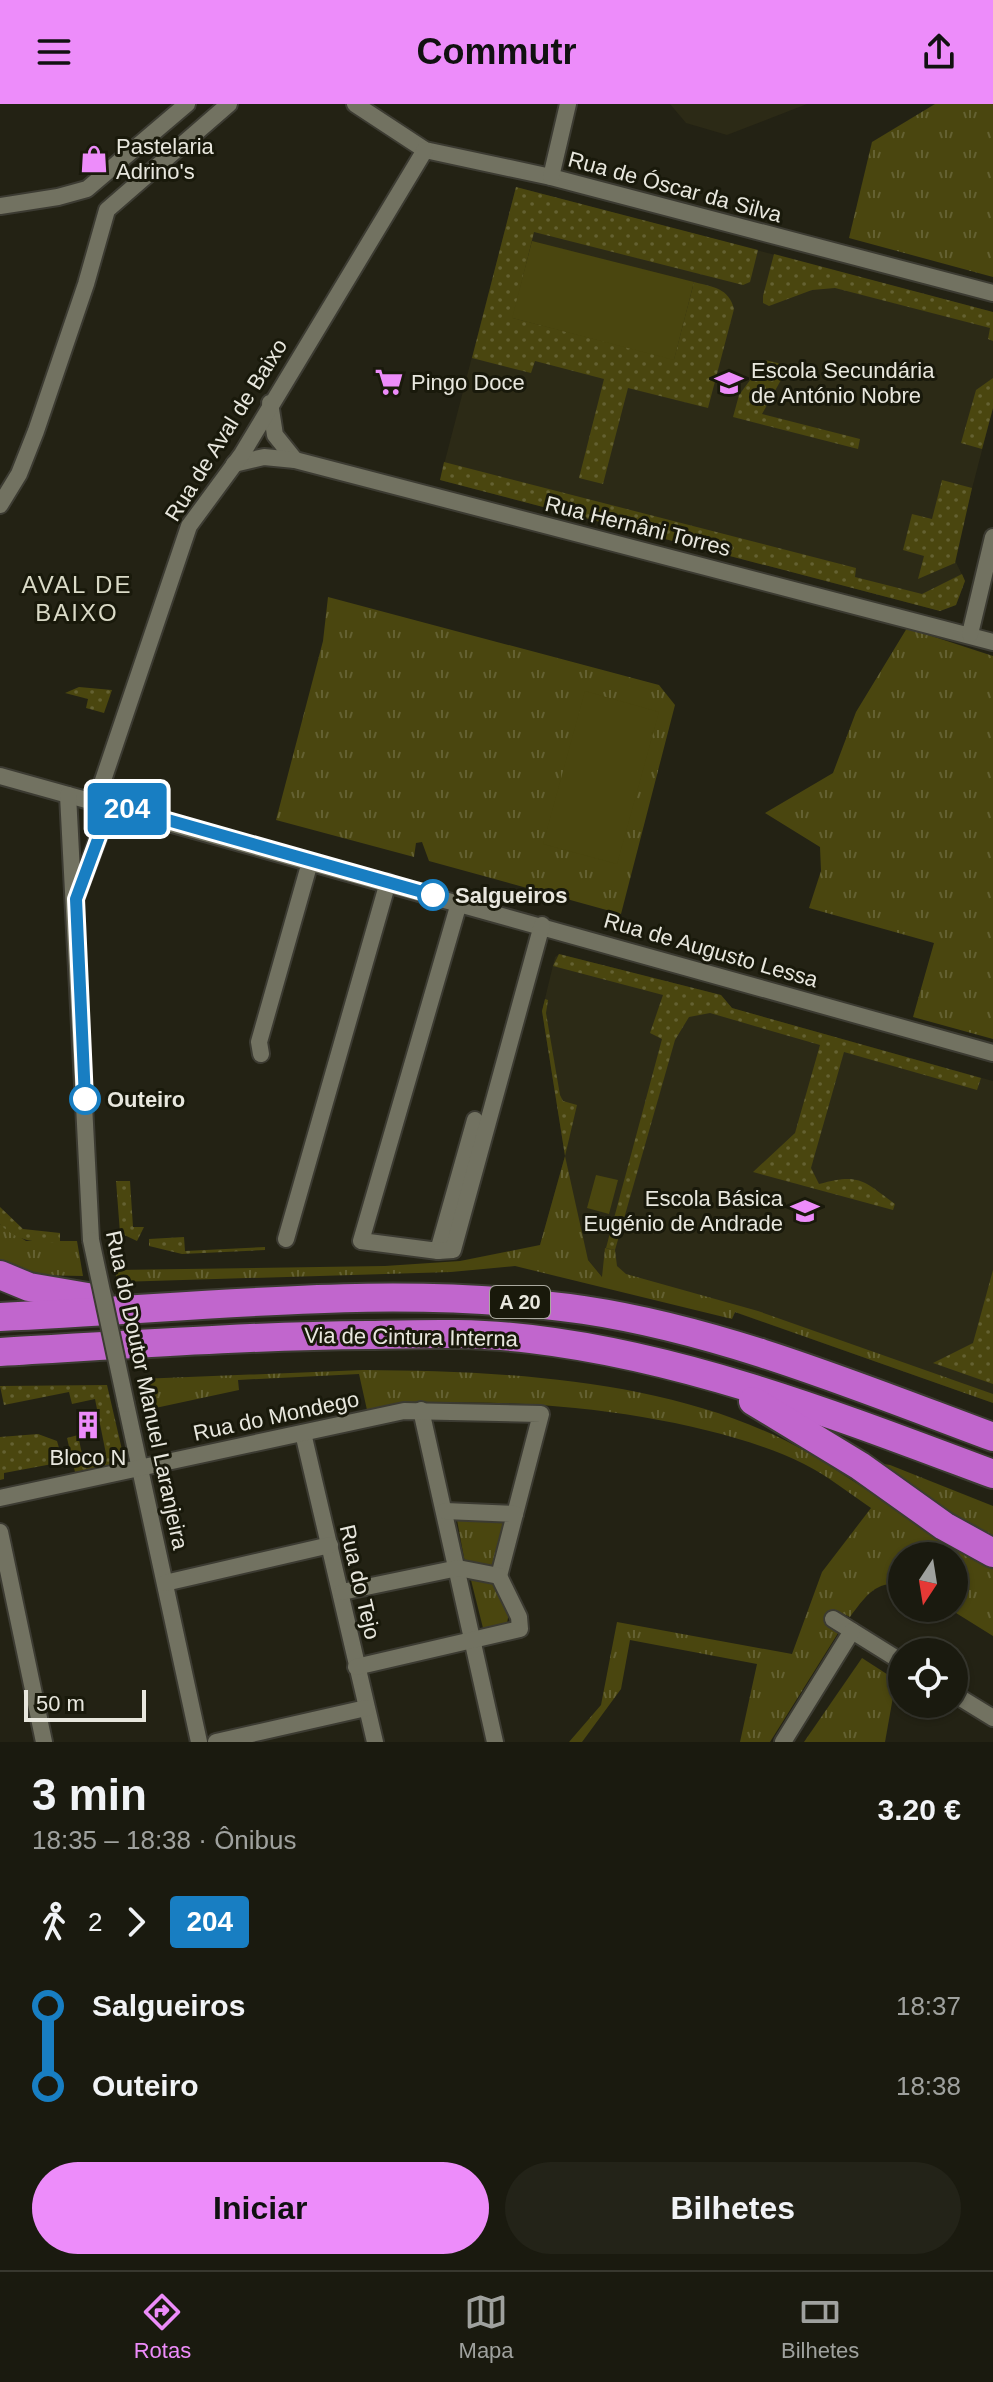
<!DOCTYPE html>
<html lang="pt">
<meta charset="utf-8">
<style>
:root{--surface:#1a1a0f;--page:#232318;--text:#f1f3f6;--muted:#9fa19e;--line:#38382f;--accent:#ed8cfa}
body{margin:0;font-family:Arial,sans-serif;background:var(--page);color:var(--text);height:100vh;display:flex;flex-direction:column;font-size:30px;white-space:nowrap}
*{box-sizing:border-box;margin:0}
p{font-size:26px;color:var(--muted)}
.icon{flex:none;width:44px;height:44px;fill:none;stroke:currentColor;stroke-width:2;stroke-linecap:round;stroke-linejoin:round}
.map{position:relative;height:1638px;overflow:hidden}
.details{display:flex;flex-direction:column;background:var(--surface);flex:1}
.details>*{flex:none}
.badge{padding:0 16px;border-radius:6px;font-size:28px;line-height:52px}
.needle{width:52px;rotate:192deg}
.buttons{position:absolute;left:888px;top:1438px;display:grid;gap:16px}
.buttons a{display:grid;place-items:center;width:80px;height:80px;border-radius:50%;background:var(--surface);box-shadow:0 2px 6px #0004,0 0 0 2px var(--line);font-size:40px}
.scale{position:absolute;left:24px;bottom:20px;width:122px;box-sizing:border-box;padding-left:8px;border:4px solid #e8e7de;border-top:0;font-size:22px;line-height:28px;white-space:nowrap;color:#e8e7de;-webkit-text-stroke:6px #19190b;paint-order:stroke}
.map>.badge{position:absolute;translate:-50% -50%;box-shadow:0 0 0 4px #fff}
.legs{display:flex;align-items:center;gap:12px;height:88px;padding:0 32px;font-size:26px}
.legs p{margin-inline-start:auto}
.overview{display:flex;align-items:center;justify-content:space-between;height:136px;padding:0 32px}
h1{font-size:44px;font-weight:800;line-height:60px}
.primary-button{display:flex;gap:16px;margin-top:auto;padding:16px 32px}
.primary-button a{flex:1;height:92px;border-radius:48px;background:var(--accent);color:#111;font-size:32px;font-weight:800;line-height:92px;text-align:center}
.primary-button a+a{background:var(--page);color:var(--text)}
ul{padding:0 32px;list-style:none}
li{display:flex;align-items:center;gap:28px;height:80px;font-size:30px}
li i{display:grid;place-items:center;width:12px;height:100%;margin:0 10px;background:currentColor}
li i::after{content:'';width:20px;height:20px;margin:-10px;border:6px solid;border-radius:50%;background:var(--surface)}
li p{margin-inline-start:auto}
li:first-child i{background:linear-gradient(#0000 50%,currentColor 0)}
li:last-child i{background:linear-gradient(currentColor 50%,#0000 0)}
header{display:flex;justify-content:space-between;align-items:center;height:104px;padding:0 32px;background:var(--accent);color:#111;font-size:36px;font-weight:800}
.menu{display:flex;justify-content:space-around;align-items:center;height:112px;border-top:2px solid var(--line);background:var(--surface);font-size:22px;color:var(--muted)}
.menu a{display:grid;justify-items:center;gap:4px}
.menu .on{color:var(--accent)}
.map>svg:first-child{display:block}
.built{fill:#2c2a16}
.grass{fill:url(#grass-tufts)}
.garden{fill:url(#garden-dots)}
.pitch{fill:#4a460f}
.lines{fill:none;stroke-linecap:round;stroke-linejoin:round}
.street-casing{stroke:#3c3b32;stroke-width:20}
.highway-casing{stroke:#3c3b32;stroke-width:32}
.street{stroke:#727261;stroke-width:16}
.highway{stroke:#c166cd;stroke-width:28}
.street-bridge-casing{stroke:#3c3b32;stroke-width:20;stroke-linecap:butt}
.street-bridge{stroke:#727261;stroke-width:16}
.line-1-casing{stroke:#fff;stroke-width:18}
.line-1{stroke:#187ec2;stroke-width:12}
.stop-1-dot{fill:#fff;stroke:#187ec2;stroke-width:4}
.labels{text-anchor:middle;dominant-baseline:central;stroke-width:6;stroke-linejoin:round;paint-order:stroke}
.shield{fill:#19190b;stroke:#aaa99f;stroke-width:2}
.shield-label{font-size:20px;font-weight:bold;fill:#e8e7de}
.poi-label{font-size:22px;fill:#e8e7de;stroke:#19190b;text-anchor:start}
.street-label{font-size:22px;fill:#e8e7de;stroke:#19190b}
.stop-label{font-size:22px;font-weight:bold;fill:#e8e7de;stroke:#19190b;text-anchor:start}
.neighbourhood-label{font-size:24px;letter-spacing:2px;fill:#dadac7;stroke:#19190b}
</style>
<header><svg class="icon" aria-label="menu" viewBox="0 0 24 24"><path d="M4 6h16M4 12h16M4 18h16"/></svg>Commutr<svg class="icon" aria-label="share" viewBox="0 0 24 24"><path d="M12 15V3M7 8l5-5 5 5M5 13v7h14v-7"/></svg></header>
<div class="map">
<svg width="993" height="1638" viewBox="0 0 993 1638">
<defs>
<pattern id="grass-tufts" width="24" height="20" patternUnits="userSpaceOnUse" patternTransform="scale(2)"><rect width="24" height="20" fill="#4a460f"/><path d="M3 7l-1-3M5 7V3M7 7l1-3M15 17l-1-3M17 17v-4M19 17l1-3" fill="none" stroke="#646132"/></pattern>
<pattern id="garden-dots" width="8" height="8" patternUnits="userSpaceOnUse" patternTransform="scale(2)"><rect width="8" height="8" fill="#4a460f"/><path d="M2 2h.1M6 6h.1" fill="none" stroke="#646132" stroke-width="1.8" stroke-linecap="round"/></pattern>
</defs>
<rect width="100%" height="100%" fill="#232214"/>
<g class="built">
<polygon points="670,0 807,0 727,31 686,19"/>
<polygon points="516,83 993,208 993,304 954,454 965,477 956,501 940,507 440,376"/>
<polygon points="559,850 721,891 732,904 993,977 993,1299 734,1208 603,1174 588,1156 540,1141 565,1052 542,907 555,853"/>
</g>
<g class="grass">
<polygon points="935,0 993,0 993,173 849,134 872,38"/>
<polygon points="328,493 659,581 675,601 621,810 429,757 422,738 416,739 414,753 276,716 323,537"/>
<polygon points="907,524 993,552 993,935 913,913 934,839 809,804 821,767 820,743 765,709 833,669 856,608"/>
<polygon points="565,1052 588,1156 602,1173 605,1144 615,1146 617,1162 626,1170 758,1207 993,1290 993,1299 735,1208 732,1215 515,1162 451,1168 118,1178 114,1166 385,1162 460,1157 540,1141"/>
<polygon points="0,1120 26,1137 77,1137 83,1172 29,1171 4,1159 0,1156"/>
<path d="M 363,1266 C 507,1267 678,1275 807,1348 C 870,1385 927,1430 993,1463 L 993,1532 L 948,1504 L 954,1504 L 954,1452 L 902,1452 L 902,1480 C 875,1477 866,1492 850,1513 L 833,1505 L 825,1518 L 840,1526 L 770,1638 L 740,1638 L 757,1560 L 630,1536 L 621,1585 L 582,1638 L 569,1638 L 601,1601 L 617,1518 L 792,1550 L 822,1468 L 871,1404 C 849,1389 828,1372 804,1360 C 697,1307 485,1286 367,1306 L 359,1270 L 238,1276 L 239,1286 L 146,1306 L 139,1275 Z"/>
<polygon points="864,1357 890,1361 993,1402 993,1443"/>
<polygon points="457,1416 502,1417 506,1422 496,1465 465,1459"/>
<polygon points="471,1476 494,1480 509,1509 507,1519 484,1528"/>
<polygon points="862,1554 896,1576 885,1638 804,1638"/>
</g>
<g class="garden">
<path d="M 516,83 L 758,146 L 750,178 L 743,181 L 534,128 L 513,214 L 674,255 L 694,178 C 713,183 729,184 734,205 L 708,304 L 628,284 L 603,380 L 579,374 L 604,275 L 535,257 L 531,269 L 472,254 Z"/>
<polygon points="774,150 993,208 993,237 988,235 990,224 835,184 812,186 769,202 763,199 763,192"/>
<polygon points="765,256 778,259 786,267 762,310 860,335 858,345 733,313 739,291"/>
<polygon points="993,274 993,304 982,345 961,339 976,286"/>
<polygon points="444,358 856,464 855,473 922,490 962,470 965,477 956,501 940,507 440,376"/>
<polygon points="942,376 972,384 955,459 918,475 924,452 903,446 912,410 932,415"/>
<polygon points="79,583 112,586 104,609 86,604 88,595 65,589"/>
<path d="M 559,850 L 721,891 L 732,904 L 981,974 L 977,986 L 844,948 L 811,1064 L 819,1080 C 859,1069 863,1076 895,1100 L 893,1106 L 753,1068 L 795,1029 L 820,941 L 710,909 L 689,913 L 675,936 L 615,1146 L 606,1144 L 662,935 L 650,929 L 663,891 L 553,862 Z"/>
<polygon points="545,895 548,896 546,909 560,991 563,997 577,1001 565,1052 542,907"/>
<polygon points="116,1077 130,1077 133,1123 144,1123 137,1137 120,1129"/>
<path d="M 0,1103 L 23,1125 L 60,1129 L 60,1138 C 37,1139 17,1138 0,1120 Z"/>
<polygon points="184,1133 185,1147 265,1143 265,1146 182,1150 149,1142 149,1135"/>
<polygon points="993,1166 993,1280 933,1259 973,1239"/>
<polygon points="107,1281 123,1350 114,1361 75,1368 67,1334 78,1331 83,1355 106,1350 95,1295 72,1300 69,1288 4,1301 0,1282"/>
<polygon points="38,1330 57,1337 63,1358 4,1369 4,1375 0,1376 0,1333"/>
</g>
<g class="pitch">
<polygon points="532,137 694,178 674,256 512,214"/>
<polygon points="585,587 659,608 617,760 543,740"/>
<polygon points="596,1071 618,1076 609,1110 587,1104"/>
</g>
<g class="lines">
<defs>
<g id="street">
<polyline points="355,0 425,46 551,73 993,189"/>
<polyline points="551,73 568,0"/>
<polyline points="0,102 58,93 87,85 187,0"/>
<polyline points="270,299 275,331 295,356"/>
<polyline points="234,360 264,353 295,356 993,538"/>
<polyline points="0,401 19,370 36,327 86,180 107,106 229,0"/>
<polyline points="970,530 993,433"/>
<polyline points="0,672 993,949"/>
<polyline points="68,691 91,1136"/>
<polyline points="96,697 189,422 242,350 425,46"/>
<polyline points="76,793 111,700"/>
<polyline points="459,799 361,1137 438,1147 475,1016"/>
<polyline points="261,950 259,938 310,758"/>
<polyline points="286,1135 388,778"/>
<polyline points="438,1147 453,1146 542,821"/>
<polyline points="126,1300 199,1638"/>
<polyline points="421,1306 495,1638"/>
<polyline points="303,1329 375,1638"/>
<polyline points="0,1394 404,1307 541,1310 515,1410"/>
<polyline points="445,1407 515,1410 499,1472"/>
<polyline points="0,1428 44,1638"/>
<polyline points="165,1479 330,1441"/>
<polyline points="342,1488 458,1464 499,1472 519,1513 520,1525 356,1563"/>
<polyline points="833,1515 902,1558"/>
<polyline points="954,1590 993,1614"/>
<polyline points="216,1638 366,1604"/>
<polyline points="783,1638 852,1527"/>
</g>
<g id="highway">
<polyline points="0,1171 29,1183 99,1195"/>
<path d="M 0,1213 C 195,1205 390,1178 584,1206 C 724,1227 861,1284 993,1333"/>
<path d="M 0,1248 C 123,1241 245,1232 368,1231 C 422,1230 476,1228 531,1235 C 691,1254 843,1314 993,1370"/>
<polyline points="753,1297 860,1362 944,1422 993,1449"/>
</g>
</defs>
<use href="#street" class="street-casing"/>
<use href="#highway" class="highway-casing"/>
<use href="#street" class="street"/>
<use href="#highway" class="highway"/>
<defs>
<polyline id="street-bridge" points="91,1136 126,1300"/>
</defs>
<use href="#street-bridge" class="street-bridge-casing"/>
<use href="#street-bridge" class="street-bridge"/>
</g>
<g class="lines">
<defs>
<polyline id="line-1" points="85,995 76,795 111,700 433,791"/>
</defs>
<use href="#line-1" class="line-1-casing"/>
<use href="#line-1" class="line-1"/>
</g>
<defs>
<symbol id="shop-bare" viewBox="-9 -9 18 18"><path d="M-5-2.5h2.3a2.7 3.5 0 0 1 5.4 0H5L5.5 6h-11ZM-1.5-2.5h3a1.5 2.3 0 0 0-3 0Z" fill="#ed8cfa" stroke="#19190b" stroke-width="2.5" paint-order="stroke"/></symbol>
<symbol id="supermarket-bare" viewBox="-9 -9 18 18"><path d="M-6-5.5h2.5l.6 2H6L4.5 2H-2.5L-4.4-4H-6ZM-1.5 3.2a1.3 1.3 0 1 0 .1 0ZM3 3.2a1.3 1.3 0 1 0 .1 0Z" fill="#ed8cfa" stroke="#19190b" stroke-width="2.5" paint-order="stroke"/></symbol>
<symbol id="school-bare" viewBox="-9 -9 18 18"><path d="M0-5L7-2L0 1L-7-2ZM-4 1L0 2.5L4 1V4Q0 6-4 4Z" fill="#ed8cfa" stroke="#19190b" stroke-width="2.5" paint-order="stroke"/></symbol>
<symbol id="building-bare" viewBox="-9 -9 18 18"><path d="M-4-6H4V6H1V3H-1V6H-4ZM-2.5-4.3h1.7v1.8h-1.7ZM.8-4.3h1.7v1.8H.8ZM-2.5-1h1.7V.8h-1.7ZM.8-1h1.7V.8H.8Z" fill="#ed8cfa" stroke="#19190b" stroke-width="2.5" paint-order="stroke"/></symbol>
</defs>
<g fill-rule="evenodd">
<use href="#shop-bare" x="74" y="35" width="40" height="40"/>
<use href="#supermarket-bare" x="369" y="258" width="40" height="40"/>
<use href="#school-bare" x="709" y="259" width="40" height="40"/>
<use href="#school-bare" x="785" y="1087" width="40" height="40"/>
<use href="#building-bare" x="68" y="1301" width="40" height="40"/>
</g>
<g class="stop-1-dot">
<circle cx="433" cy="791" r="14"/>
<circle cx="85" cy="995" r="14"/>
</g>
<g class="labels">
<rect class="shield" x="490" y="1182" width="60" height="32" rx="6"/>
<g class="shield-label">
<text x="520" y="1198">A 20</text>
</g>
<g class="poi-label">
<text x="116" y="42">Pastelaria<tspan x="116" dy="25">Adrino's</tspan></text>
<text x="751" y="266">Escola Secundária<tspan x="751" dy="25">de António Nobre</tspan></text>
<text x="411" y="278">Pingo Doce</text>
<text x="783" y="1094" text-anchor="end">Escola Básica<tspan x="783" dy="25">Eugénio de Andrade</tspan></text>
<text x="88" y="1353" text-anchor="middle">Bloco N</text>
</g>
<g class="street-label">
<text transform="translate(675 83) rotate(15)">Rua de Óscar da Silva</text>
<text transform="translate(226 326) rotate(-58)">Rua de Aval de Baixo</text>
<text transform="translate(638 422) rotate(14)">Rua Hernâni Torres</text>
<text transform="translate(711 846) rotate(16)">Rua de Augusto Lessa</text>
<text transform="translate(411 1233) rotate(1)">Via de Cintura Interna</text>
<text transform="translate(147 1286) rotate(78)">Rua do Doutor Manuel Laranjeira</text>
<text transform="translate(276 1312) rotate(-12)">Rua do Mondego</text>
<text transform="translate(360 1478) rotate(77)">Rua do Tejo</text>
</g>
<g class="stop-label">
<text x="455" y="791">Salgueiros</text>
<text x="107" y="995">Outeiro</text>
</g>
<g class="neighbourhood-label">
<text x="77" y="480">AVAL DE<tspan x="77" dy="28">BAIXO</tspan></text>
</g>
</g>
</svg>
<div class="buttons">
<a><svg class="needle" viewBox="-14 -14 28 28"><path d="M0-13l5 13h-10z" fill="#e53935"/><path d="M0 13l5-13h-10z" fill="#9fa19e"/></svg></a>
<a><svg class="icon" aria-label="locate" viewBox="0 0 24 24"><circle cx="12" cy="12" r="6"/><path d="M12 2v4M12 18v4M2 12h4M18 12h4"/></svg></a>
</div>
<div class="scale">50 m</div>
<b class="badge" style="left:127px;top:705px;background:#187ec2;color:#fff">204</b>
</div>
<section class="details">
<div class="overview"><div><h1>3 min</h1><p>18:35 – 18:38 · Ônibus</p></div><b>3.20 €</b></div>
<div class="legs"><svg class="icon" aria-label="walk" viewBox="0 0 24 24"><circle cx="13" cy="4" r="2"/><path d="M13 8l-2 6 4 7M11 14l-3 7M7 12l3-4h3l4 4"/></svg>2<svg class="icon" aria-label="forward" viewBox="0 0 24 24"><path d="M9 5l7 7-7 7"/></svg><b class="badge" style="background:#187ec2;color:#fff">204</b></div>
<ul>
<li><i style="color:#187ec2"></i><b>Salgueiros</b><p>18:37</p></li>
<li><i style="color:#187ec2"></i><b>Outeiro</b><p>18:38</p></li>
</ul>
<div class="primary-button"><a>Iniciar</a><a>Bilhetes</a></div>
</section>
<nav class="menu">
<a class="on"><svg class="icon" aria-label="directions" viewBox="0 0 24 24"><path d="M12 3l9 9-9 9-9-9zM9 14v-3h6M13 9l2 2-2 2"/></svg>Rotas</a>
<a><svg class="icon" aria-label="map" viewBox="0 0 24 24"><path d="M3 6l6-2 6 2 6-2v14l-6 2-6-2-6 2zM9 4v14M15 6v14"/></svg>Mapa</a>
<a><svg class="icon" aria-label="tickets" viewBox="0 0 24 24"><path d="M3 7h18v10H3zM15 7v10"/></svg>Bilhetes</a>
</nav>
